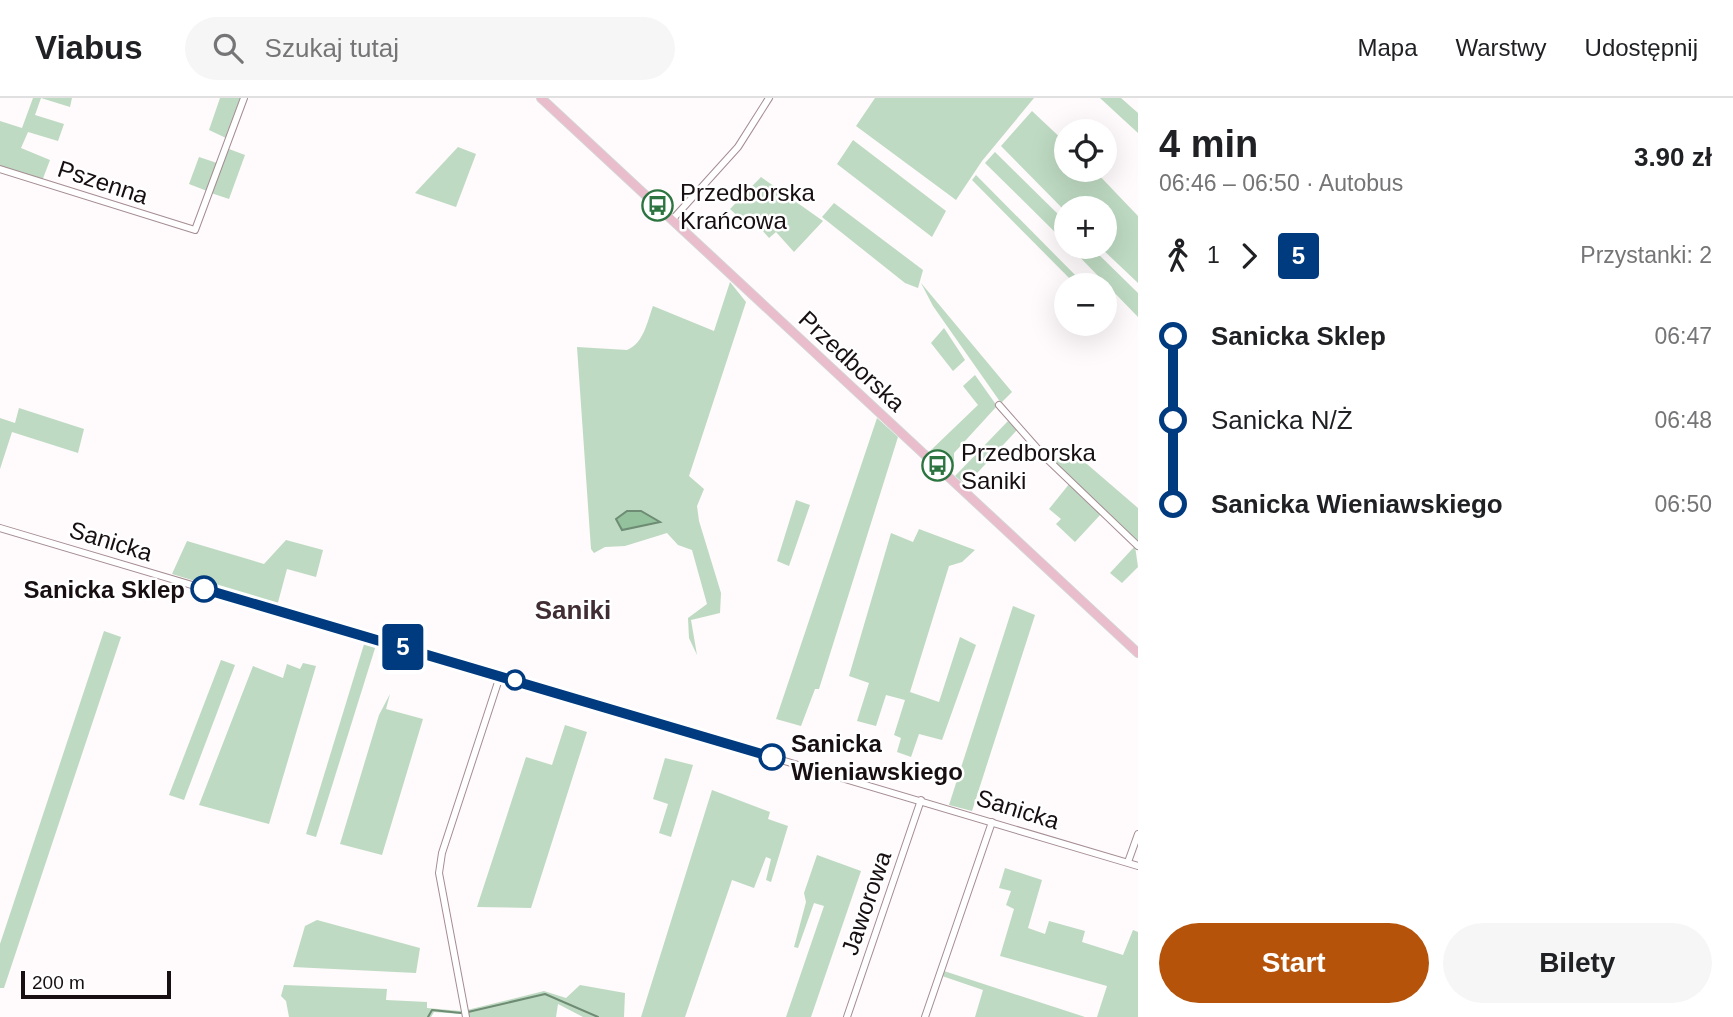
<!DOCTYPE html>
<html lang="pl">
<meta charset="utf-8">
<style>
:root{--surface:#fff;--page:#f6f6f6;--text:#202124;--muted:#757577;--line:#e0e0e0;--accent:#b45309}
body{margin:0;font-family:Helvetica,sans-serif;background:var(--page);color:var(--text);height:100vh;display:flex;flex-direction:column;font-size:26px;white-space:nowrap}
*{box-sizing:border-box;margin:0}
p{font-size:23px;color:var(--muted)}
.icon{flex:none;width:38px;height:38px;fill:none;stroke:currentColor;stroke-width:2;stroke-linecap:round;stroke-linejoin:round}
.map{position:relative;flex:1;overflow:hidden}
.sheet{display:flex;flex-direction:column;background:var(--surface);width:595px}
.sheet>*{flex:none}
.badge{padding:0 14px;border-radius:5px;font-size:24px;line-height:46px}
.buttons{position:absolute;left:1054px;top:21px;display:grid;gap:14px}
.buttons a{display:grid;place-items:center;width:63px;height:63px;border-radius:50%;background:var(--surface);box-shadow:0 7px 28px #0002;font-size:35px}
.scale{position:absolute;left:21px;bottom:18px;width:150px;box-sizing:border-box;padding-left:7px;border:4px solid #170f12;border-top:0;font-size:19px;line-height:24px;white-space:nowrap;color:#170f12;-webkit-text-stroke:5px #fff;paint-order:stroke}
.map>.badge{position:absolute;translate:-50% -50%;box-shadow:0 0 0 4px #fff}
.legs{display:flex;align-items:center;gap:10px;height:77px;padding:0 21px;font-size:23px}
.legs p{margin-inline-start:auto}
.headline{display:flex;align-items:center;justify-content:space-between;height:119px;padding:0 21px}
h1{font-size:38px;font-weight:700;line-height:52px}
.primary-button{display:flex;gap:14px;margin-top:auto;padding:14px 21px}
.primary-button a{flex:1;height:80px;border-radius:42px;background:var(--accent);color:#fff;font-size:28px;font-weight:700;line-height:80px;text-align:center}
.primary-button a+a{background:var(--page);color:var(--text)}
ul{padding:0 21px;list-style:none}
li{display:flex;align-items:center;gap:24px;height:84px;font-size:26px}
li i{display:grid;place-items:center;width:10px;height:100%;margin:0 9px;background:currentColor}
li i::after{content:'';width:18px;height:18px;margin:-9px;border:5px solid;border-radius:50%;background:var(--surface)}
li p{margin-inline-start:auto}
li:first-child i{background:linear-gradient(#0000 50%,currentColor 0)}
li:last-child i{background:linear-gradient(currentColor 50%,#0000 0)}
header{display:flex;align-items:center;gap:42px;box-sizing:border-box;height:98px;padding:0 35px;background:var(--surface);border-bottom:2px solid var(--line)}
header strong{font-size:33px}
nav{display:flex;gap:38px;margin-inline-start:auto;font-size:24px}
.search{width:490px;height:63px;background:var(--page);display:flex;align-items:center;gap:18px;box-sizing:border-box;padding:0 24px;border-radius:38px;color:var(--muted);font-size:26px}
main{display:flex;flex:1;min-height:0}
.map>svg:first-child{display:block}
.green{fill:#bedac2}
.water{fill:#93c29c;stroke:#6e8c73;stroke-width:2}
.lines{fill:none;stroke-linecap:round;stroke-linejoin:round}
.stream{stroke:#6e8c73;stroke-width:2}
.minor-casing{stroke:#a48d93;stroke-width:8}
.major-casing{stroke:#d5d4d4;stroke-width:10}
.minor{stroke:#fff;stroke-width:6}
.major{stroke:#e9bdcb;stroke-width:8}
.line-1-casing{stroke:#fff;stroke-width:16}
.line-1{stroke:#003b80;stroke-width:10}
.stop-1-dot{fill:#fff;stroke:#003b80;stroke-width:3.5}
.labels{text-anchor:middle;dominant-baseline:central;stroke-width:5;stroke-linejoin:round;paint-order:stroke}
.street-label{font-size:24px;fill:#170f12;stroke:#fff}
.poi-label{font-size:24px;fill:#170f12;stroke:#fff;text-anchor:start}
.stop-label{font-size:24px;font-weight:bold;fill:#170f12;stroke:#fff;text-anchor:end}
.neighbourhood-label{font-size:26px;font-weight:bold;fill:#412e34;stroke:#fff}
</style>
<header>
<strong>Viabus</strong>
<div class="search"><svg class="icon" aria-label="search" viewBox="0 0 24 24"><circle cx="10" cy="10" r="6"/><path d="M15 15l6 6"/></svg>Szukaj tutaj</div>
<nav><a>Mapa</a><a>Warstwy</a><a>Udostępnij</a></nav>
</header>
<main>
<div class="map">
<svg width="1138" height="919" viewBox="0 0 1138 919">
<rect width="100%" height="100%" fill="#fffafb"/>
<g class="green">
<polygon points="33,0 72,0 70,9 41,0 35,17 64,26 58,43 28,34 21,50 50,62 42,83 0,69 0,23 22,30"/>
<polygon points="220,0 242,0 226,40 209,32"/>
<polygon points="875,0 1034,0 982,63 956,102 856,28"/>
<polygon points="1100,0 1121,0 1138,15 1138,35"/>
<polygon points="1032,13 1066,45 1066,72 1094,72 1138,118 1138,185 1100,149 1104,149 1104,110 1066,110 1066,114 1001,48"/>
<polygon points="853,42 946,113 932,139 837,66"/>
<polygon points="458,49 476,56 456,109 415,95"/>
<polygon points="229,51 245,57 229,101 211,95"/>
<polygon points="995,54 1066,124 1066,145 985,65"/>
<polygon points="199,59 217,65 207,93 189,86"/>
<polygon points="976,77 1085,187 1076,187 972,82"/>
<polygon points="761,79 823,123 794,154 776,134 769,140 750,118 744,124 730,111"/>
<polygon points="834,105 923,172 918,190 905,185 822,119"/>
<polygon points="1070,149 1091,149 1138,195 1138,219"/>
<path d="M 730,184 L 746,204 L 689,378 L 704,391 L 697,408 L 699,423 L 721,495 L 720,515 L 691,522 L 697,557 L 689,540 L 688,520 L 707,506 L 692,452 L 678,447 L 667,435 L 625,448 L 605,449 L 594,455 L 591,451 L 577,249 L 627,252 C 644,245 647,224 653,208 L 714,233 Z"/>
<polygon points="921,185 1012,294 1001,305 933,208"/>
<polygon points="944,230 965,262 953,273 931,245"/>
<polygon points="975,277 997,308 954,355 954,368 950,372 939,357 929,354 978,307 963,288"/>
<polygon points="19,310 84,331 78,355 12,334 0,371 0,320 15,325"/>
<polygon points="877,320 898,339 819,591 815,591 801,628 776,621"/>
<polygon points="1008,323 1017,332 966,387 955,378"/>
<polygon points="1066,348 1138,410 1138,445 1053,363"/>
<polygon points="1070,385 1101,416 1075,444 1056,426 1061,421 1049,411"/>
<polygon points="796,402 810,407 789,468 777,463"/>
<polygon points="919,431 975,452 962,464 949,468 910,594 939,604 960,539 976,547 942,642 919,636 911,659 897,654 901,640 894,637 905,602 886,597 876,628 857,623 869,585 849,578 891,435 913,444"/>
<polygon points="286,442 323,452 316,479 287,471 277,508 172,476 187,443 264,466"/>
<polygon points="1135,448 1138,469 1122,485 1110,475"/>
<polygon points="1013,508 1035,517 972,713 949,707"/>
<polygon points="104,533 121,539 4,890 0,890 0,846"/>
<polygon points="365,543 376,547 316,739 306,736"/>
<polygon points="221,562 235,567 184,702 169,697"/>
<polygon points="303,565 316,568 269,726 199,707 253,568 283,580 287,566 300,571"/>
<polygon points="390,596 386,611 423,621 382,757 340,746 379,617"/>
<polygon points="565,627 587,634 531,810 477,809 526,659 552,667"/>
<polygon points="665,660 693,667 671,739 659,735 668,706 653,701"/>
<polygon points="712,692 770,714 768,721 788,728 771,784 766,782 771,761 766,759 754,790 732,782 685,919 641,919"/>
<polygon points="817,757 861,773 811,919 786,919 824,808 814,805 798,850 794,849 806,804 804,795"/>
<polygon points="1005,770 1042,782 1028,830 1045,836 1049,823 1085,833 1082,844 1123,857 1133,832 1138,834 1138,919 1097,919 1107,888 1000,858 1014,811 1006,807 1011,793 999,790"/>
<polygon points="317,822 420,850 416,875 293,869 305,828"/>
<polygon points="944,873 1085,919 975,919 983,892 942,878"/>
<polygon points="284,887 387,891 386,902 427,904 427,910 461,913 461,916 434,914 431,919 289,919 286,903 281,898"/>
<polygon points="580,887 625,895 624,919 583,919 558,906 556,919 468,919 467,912 544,893 566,900"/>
</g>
<polygon class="water" points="627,413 641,413 660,424 622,432 616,421"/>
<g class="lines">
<g class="stream">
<polyline points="468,914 545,896 598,919"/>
<polyline points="428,919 432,912 461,915"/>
</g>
<defs>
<g id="minor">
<polyline points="0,71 195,132 244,0"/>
<polyline points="672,122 738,49 769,0"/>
<polyline points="999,307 1044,358 1138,448"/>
<polyline points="0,430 1138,768"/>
<polyline points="1128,764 1138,736"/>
<polyline points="466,919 439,775 442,755 500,578"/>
<polyline points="847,919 921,702"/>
<polyline points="925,919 992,724"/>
</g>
<polyline id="major" points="541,0 1138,555"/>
</defs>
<use href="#minor" class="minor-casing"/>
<use href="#major" class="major-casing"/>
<use href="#minor" class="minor"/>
<use href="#major" class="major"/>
</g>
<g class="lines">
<defs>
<polyline id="line-1" points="204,491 772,659"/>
</defs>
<use href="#line-1" class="line-1-casing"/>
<use href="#line-1" class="line-1"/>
</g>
<defs>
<symbol id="bus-ring" viewBox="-11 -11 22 22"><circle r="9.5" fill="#fff" stroke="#2c7440" stroke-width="1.5"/><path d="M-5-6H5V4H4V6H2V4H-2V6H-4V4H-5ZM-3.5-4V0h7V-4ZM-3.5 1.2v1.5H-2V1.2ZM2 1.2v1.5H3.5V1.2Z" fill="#2c7440"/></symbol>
</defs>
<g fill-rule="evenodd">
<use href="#bus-ring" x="640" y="90" width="35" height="35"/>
<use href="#bus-ring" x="920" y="350" width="35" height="35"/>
</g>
<g class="stop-1-dot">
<circle cx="204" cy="491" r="12"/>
<circle cx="515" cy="582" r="9"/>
<circle cx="772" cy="659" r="12"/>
</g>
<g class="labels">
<g class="street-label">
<text transform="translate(103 84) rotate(18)">Pszenna</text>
<text transform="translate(852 263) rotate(43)">Przedborska</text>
<text transform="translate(111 443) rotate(17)">Sanicka</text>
<text transform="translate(1018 711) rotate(17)">Sanicka</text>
<text transform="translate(866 805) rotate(-71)">Jaworowa</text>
</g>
<g class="poi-label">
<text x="680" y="94">Przedborska<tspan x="680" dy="28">Krańcowa</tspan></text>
<text x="961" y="354">Przedborska<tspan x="961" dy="28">Saniki</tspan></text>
</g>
<g class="stop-label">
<text x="185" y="491">Sanicka Sklep</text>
<text x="791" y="645" text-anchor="start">Sanicka<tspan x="791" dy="28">Wieniawskiego</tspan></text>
</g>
<g class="neighbourhood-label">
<text x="573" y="512">Saniki</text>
</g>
</g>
</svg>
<div class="buttons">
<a><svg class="icon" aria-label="locate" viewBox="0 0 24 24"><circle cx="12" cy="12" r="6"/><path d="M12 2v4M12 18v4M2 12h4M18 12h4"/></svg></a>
<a>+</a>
<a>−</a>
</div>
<div class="scale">200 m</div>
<b class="badge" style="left:403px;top:549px;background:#003b80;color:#fff">5</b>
</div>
<section class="sheet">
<div class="headline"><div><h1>4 min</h1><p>06:46 – 06:50 · Autobus</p></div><b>3.90 zł</b></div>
<div class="legs"><svg class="icon" aria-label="walk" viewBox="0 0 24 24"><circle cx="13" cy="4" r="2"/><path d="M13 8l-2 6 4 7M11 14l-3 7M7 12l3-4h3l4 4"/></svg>1<svg class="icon" aria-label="forward" viewBox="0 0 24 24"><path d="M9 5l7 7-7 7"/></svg><b class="badge" style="background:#003b80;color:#fff">5</b><p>Przystanki: 2</p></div>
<ul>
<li><i style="color:#003b80"></i><b>Sanicka Sklep</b><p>06:47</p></li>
<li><i style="color:#003b80"></i><span>Sanicka N/Ż</span><p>06:48</p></li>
<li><i style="color:#003b80"></i><b>Sanicka Wieniawskiego</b><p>06:50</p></li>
</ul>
<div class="primary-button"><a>Start</a><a>Bilety</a></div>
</section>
</main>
